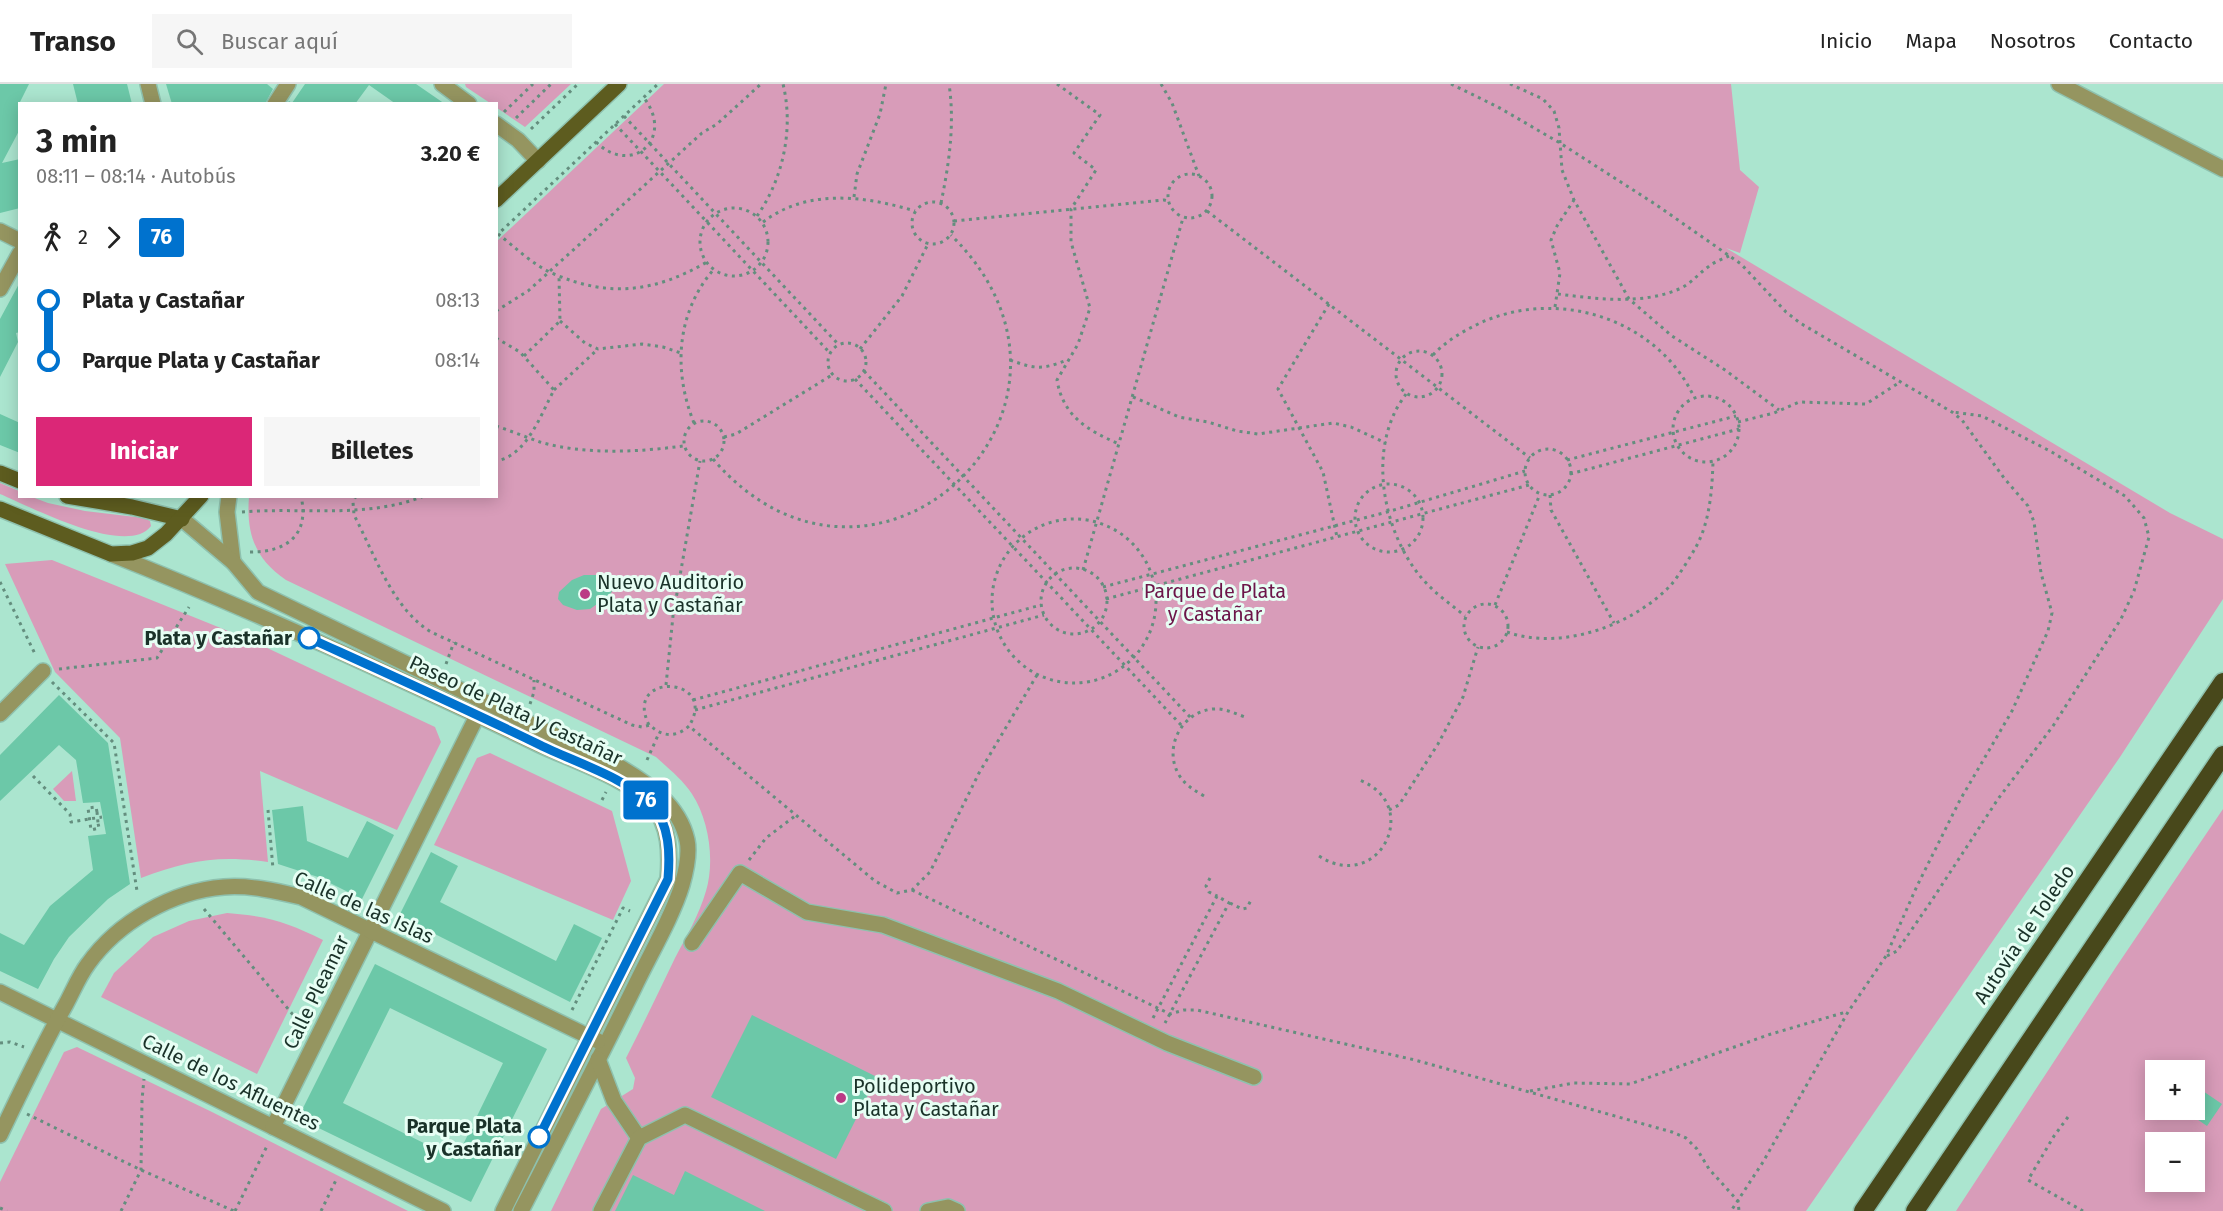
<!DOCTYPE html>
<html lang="es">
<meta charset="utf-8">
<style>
:root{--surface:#fff;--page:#f6f6f6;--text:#222;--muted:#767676;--line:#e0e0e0;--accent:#db2777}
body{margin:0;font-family:"Fira Sans",sans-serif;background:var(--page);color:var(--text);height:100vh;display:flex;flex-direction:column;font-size:22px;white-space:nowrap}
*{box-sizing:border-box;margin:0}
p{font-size:20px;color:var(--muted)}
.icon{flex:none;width:33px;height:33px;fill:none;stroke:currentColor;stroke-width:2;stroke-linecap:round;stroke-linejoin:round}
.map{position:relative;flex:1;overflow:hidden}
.side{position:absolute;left:18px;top:18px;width:480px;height:396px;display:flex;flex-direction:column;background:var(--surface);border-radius:0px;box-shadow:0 3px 15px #0003}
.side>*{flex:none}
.badge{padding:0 12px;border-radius:4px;font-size:21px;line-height:39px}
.fabs{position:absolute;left:2145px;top:976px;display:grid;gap:12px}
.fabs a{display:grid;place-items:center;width:60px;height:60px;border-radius:0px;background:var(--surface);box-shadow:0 3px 15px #0003;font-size:30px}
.map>.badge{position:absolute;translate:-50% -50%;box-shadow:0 0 0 3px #fff}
.legs{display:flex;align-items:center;gap:9px;height:66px;padding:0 18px;font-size:20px}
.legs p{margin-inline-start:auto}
.overview{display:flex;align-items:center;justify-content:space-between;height:102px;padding:0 18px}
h1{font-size:33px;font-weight:700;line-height:45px}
.action{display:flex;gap:12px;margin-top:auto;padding:12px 18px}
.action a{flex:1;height:69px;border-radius:0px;background:var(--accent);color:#fff;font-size:24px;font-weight:700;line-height:69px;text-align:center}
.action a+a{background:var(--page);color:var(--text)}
ul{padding:0 18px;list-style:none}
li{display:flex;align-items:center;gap:21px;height:60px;font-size:22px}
li i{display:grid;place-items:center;width:9px;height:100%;margin:0 8px;background:currentColor}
li i::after{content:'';width:15px;height:15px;margin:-8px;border:4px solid;border-radius:50%;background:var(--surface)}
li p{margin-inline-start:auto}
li:first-child i{background:linear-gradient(#0000 50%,currentColor 0)}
li:last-child i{background:linear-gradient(currentColor 50%,#0000 0)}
header{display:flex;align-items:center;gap:36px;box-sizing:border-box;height:84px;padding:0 30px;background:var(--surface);border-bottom:2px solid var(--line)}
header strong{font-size:28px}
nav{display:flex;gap:33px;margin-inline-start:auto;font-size:21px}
.search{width:420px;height:54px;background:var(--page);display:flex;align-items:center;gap:15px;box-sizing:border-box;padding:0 21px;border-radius:0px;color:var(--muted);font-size:22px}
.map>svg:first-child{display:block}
.green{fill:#d89cb9;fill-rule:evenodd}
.building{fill:#6cc8a8;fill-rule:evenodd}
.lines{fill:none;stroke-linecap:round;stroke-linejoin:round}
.minor-casing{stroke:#8ec1ae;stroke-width:18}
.major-casing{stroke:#8ec1ae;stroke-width:18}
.highway-casing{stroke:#8ec1ae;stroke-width:21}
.path{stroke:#648e7e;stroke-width:3;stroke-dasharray:3 4.5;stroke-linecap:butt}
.minor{stroke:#959560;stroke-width:15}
.major{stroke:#5d5c1f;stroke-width:15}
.highway{stroke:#48481b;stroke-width:18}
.path-bridge{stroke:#648e7e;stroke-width:3;stroke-dasharray:3 4.5;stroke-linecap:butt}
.line-1-casing{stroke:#fff;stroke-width:14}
.line-1{stroke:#0072ce;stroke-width:9}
.poi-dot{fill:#bb3a85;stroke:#e7fef4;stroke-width:2}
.stop-1-dot{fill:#fff;stroke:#0072ce;stroke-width:3}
.labels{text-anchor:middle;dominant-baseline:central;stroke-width:6;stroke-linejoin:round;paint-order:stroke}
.poi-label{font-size:20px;fill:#1a3229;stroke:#e7fef4;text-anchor:start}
.park-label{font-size:20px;fill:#6c1549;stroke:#e7fef4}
.stop-label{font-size:20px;font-weight:bold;fill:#1a3229;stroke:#e7fef4;text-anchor:end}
.street-label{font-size:20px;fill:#1a3229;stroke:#e7fef4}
</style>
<header>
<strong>Transo</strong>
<div class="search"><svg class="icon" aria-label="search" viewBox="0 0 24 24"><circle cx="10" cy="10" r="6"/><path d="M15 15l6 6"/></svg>Buscar aquí</div>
<nav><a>Inicio</a><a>Mapa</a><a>Nosotros</a><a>Contacto</a></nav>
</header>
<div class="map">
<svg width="2223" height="1127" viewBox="0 0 2223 1127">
<rect width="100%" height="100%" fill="#abe5cf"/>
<g class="green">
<polygon points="465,0 571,0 525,43 497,24 496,20 490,19 466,3"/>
<path d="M 664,0 L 1731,0 L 1740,86 L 1759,103 L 1740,169 L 1726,164 L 2170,429 L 2223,455 L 2223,515 L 2120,673 L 1806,1127 L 551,1127 L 601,1025 L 633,1005 L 635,994 L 626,974 C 643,941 659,907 675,874 C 686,853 699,831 706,807 C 715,777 709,736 692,710 C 682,695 669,685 656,673 L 286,496 C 255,475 246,449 249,413 L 496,412 L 497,157 Z"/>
<path d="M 0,399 L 19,407 L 20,412 L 32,413 L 48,419 L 85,427 L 144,434 L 150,437 L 151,442 C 127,474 29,422 0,410 Z"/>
<path d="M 52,476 L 248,555 L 435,643 L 441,658 L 397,746 L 260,687 L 268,778 C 219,771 188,776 141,794 L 120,654 L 55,588 L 5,480 Z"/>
<polygon points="490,669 612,727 631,797 613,836 434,761 477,674"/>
<polygon points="72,687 76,717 64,717 53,705"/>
<path d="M 2223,725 L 2223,1127 L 1956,1127 L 2116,883 ZM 2156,987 L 2194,987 L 2194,1026 L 2156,1026 ZM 2156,1059 L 2194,1059 L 2194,1098 L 2156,1098 Z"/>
<path d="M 227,829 C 268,832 287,838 323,856 L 257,990 L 101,913 L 114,889 L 153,853 L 189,837 Z"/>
<polygon points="77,963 212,1028 408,1127 0,1127 0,1098 64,968"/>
</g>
<g class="building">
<polygon points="0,0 29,0 20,18 20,45 2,79 20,75 20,124 0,129"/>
<polygon points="73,0 127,0 132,20 78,20"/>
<polygon points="166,0 267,0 273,5 265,20 172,20"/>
<polygon points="305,0 416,0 445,20 396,20 369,1 355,20 287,20 289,17 292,19"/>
<polygon points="20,198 20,248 16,249 18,258 0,293 0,235"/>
<polygon points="0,330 20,339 20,369 0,361"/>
<polygon points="584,491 597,491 609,496 613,505 610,511 590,525 577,526 563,521 558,515 559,508 572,496"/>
<polygon points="59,611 108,659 130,800 108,815 69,853 54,875 38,905 0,887 0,849 24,861 50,822 93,786 88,752 106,750 100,718 83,719 76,676 59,661 0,717 0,671"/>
<polygon points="303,722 307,757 348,774 367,737 394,751 362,815 318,793 278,780 272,726"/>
<polygon points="431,768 458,782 440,818 556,877 574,840 602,854 570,918 399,832"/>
<path d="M 375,880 L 547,965 L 471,1118 L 298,1034 ZM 390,924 L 503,979 L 456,1075 L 343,1019 Z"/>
<polygon points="752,931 877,993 836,1075 711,1013"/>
<polygon points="2194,1001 2222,1020 2207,1042 2194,1033"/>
<polygon points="685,1087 765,1127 615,1127 633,1091 674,1111"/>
</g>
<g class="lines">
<defs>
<g id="minor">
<polyline points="148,0 153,20"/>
<polyline points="442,0 469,20"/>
<polyline points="2059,0 2223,85"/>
<polyline points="275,20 288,0"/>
<polyline points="496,40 518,56 538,77"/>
<polyline points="0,147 20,157"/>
<polyline points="0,205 20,169"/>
<polyline points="229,412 227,428 233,478"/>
<path d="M 182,435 L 233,478 L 258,508 L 618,682 C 647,699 679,720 687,756 C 690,770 686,787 682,801 C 672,834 649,872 634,904 C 597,979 559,1053 521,1127"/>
<path d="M 111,470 C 257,528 399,594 540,661 C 572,676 629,695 652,721 C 670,741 670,771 668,795 L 503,1127"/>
<polyline points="0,630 43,587"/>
<polyline points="692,859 740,789 807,828 883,841 1058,907 1167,959 1254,993"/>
<polyline points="0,908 443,1127"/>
<polyline points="598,975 614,1017 639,1054"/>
<polyline points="273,1043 478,630"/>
<path d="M 0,1051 C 21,1007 42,963 66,920 C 73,907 79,892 88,880 C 118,838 172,807 224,803 C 250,801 276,807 301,813 L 598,957"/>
<polyline points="601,1127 639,1054 685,1031 884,1127"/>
<polyline points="928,1127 948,1123 957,1127"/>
</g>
<g id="major">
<polyline points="496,116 619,0"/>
<polyline points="0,389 20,397"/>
<polyline points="67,412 132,423 182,435"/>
<polyline points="0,425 111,470 132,469 148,464 166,450 201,412"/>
</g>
<g id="highway">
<polyline points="1863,1127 2223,598"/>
<polyline points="1915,1127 2223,671"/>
</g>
</defs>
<use href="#minor" class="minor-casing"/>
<use href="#major" class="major-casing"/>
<use href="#highway" class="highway-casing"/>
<g class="path">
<path d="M 1057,0 L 1100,31 L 1074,69 L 1096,86 L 1071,125 L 1071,158 L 1090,224 L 1078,260 L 1057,296 C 1063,332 1087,346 1119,360"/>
<polyline points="1161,0 1172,19 1199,92"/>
<polyline points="1451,0 1498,23 1560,59 1655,120 1741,180 1786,228 1800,239 1952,328 1962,336 2004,394 2028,422 2034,438 2041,489 2052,529 2048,547 2012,627 1960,716 1917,802 1886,872 1848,928 1763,1078 1731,1127"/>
<polyline points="1510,0 1543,15 1554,27 1559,44 1562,86 1574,116 1629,215 1672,252 1725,286 1779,326"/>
<polyline points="504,28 533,0"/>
<polyline points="624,32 839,261"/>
<polyline points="516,34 551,0"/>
<polyline points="615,40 830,269"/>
<polyline points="531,45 578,0"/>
<path d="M 596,58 C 632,93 675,54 644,14"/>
<circle cx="1190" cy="112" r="22"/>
<polyline points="854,113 857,90 880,30 886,0"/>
<circle cx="933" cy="139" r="21"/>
<path d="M 941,119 C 949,80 955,40 949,0"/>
<circle cx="734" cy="158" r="34"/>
<polyline points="1207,127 1530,374"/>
<path d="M 757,132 C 783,95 794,45 783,0"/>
<polyline points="954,137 1164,116 1168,117"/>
<path d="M 763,138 C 808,104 865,112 915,127"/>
<path d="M 498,150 C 515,163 534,182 554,190 C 610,214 655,208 707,178"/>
<polyline points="496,152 658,0"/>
<path d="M 1558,210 C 1597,215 1642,221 1679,205 C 1691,200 1698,190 1708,183 C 1714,178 1722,175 1729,172"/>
<polyline points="1329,220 1278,305 1323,388 1337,453"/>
<polyline points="1555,223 1560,189 1551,156 1557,142 1574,116"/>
<polyline points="496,227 528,207 702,49 717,40 761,0"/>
<polyline points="560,237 585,259 598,265 642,260 663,263 681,269"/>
<path d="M 496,254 L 520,268 L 554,306 C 541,330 527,372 496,377"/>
<circle cx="847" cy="278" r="19"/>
<polyline points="860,265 902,212 928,160"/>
<circle cx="1419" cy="290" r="23"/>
<path d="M 1433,271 C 1444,259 1460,249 1474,242 C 1552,202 1656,232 1694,313"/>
<polyline points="524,272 560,237 559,192"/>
<path d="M 1010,276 C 1035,285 1042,286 1067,276"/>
<polyline points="864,287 1191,634"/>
<polyline points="855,295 1182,642"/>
<polyline points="554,306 598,265"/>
<path d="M 1406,310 C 1402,316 1397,323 1394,330 C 1369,384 1388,461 1429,502 C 1440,513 1453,522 1465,532"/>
<circle cx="1706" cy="345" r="33"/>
<polyline points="1133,313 1179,333 1208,338 1237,347 1258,350 1333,339 1351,343 1386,359"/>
<circle cx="704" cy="357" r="20"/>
<polyline points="1738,338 1774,329 1799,318 1866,320 1900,298"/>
<path d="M 694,339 C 673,287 676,229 714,185"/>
<path d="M 496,342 C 511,347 526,353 540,358 C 585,371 638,368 683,362"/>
<polyline points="724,353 736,350 832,291"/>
<circle cx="1548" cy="388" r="23"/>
<path d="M 713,375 C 872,561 1127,324 951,151"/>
<polyline points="1567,376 1736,332"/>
<polyline points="1570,390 1739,345"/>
<circle cx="1389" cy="434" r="34"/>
<polyline points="1550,411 1551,426 1614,539"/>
<path d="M 356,412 L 353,418 L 354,431 C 375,471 392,524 431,548 L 632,641 L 642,643 L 650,641 C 662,653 676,654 689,642 L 875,797 L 897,809 L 912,806 L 930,788 L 979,689 L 1037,591"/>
<path d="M 242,428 C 302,423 367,435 424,412"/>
<circle cx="1074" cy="517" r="82"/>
<path d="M 250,468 C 286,468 310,452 301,412"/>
<circle cx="1074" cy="517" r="33"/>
<polyline points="1083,486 1183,134"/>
<polyline points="0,498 36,572"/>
<polyline points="1103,503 1387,428 1525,387"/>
<polyline points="1106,515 1529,401"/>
<circle cx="1486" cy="542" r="22"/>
<polyline points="1495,521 1540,410"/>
<path d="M 1507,548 C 1561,567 1632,542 1671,501 C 1680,490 1689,475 1696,463 C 1710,437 1712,406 1713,378"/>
<polyline points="446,580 454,558"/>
<polyline points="59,585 157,574 189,523"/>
<polyline points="52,598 114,659 137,807"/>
<polyline points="666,601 673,532 700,377"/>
<polyline points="693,616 1041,521"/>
<polyline points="530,620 534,608 534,596"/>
<polyline points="695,626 1044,531"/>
<path d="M 649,641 C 622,587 720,592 689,642"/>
<polyline points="647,676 659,649"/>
<polyline points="33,692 70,730 71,738 102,733"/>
<path d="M 1204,712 C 1194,706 1185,701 1179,691 C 1163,664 1181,628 1213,625 C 1224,624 1234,629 1245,633"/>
<polyline points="602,716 606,708"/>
<polyline points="268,726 273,785"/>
<polyline points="1389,726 1399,721 1438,660 1463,613 1478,563"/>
<polyline points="97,728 96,723 88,724 91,746 99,744 98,739"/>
<path d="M 1319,772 C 1379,811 1424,720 1359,696"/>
<polyline points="749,776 766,754 795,732"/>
<polyline points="1210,794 1206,802 1209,808 1217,812"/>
<polyline points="912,806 1170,930 1184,926 1197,926 1415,976 1672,1048 1686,1054 1697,1065 1709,1085 1738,1117 1739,1127"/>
<polyline points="1230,819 1242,825 1247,824 1251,816"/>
<polyline points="204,825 294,932"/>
<polyline points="1887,872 1897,867 1932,816 1998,715 2053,642 2121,535 2134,507 2149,453 2144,434 2125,412 2050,367 1982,332 1953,328"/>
<polyline points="572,926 623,824 630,827"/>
<polyline points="1153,934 1217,812 1229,819 1165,939"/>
<polyline points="0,959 10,958 24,963"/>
<polyline points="1530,1007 1574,999 1630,1000 1771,950 1846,928"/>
<polyline points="27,1030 141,1086 234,1127"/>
<polyline points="2068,1033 2054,1052 2028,1096 2083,1127"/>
<polyline points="0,1124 7,1127"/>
<polyline points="121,1127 141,1086 142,1016 144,995"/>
<polyline points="235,1127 268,1060"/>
<polyline points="321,1127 337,1094"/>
</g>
<use href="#minor" class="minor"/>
<use href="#major" class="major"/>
<use href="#highway" class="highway"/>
<polyline class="path-bridge" points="97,728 98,739"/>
</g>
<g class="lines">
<defs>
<path id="line-1" d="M 309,554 C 386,589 464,624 540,661 C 572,677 629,695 652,721 C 670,741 670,770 668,795 L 539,1053"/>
</defs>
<use href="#line-1" class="line-1-casing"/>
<use href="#line-1" class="line-1"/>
</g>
<g class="poi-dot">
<circle cx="585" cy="510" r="6"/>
<circle cx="841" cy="1014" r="6"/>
</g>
<g class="stop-1-dot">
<circle cx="309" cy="554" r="10"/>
<circle cx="539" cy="1053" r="10"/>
</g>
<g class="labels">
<g class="poi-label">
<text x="597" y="498">Nuevo Auditorio<tspan x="597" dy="23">Plata y Castañar</tspan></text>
<text x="853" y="1002">Polideportivo<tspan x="853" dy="23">Plata y Castañar</tspan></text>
</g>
<g class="park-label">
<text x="1215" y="507">Parque de Plata<tspan x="1215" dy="23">y Castañar</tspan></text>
</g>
<g class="stop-label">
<text x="292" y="554">Plata y Castañar</text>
<text x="522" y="1042">Parque Plata<tspan x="522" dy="23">y Castañar</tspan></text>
</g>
<g class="street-label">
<text transform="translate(516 626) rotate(25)">Paseo de Plata y Castañar</text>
<text transform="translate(364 823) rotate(24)">Calle de las Islas</text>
<text transform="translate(2024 850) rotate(-56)">Autovía de Toledo</text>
<text transform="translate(316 908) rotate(-64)">Calle Pleamar</text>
<text transform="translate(231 998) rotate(26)">Calle de los Afluentes</text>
</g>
</g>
</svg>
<div class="fabs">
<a>+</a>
<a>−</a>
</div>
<b class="badge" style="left:646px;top:716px;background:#0072ce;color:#fff">76</b>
<section class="side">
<div class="overview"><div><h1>3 min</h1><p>08:11 – 08:14 · Autobús</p></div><b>3.20 €</b></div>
<div class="legs"><svg class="icon" aria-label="walk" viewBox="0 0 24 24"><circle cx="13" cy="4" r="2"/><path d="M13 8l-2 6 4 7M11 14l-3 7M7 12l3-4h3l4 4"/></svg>2<svg class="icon" aria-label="forward" viewBox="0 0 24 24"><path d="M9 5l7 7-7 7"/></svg><b class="badge" style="background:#0072ce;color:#fff">76</b></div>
<ul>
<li><i style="color:#0072ce"></i><b>Plata y Castañar</b><p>08:13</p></li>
<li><i style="color:#0072ce"></i><b>Parque Plata y Castañar</b><p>08:14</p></li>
</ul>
<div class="action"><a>Iniciar</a><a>Billetes</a></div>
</section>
</div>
